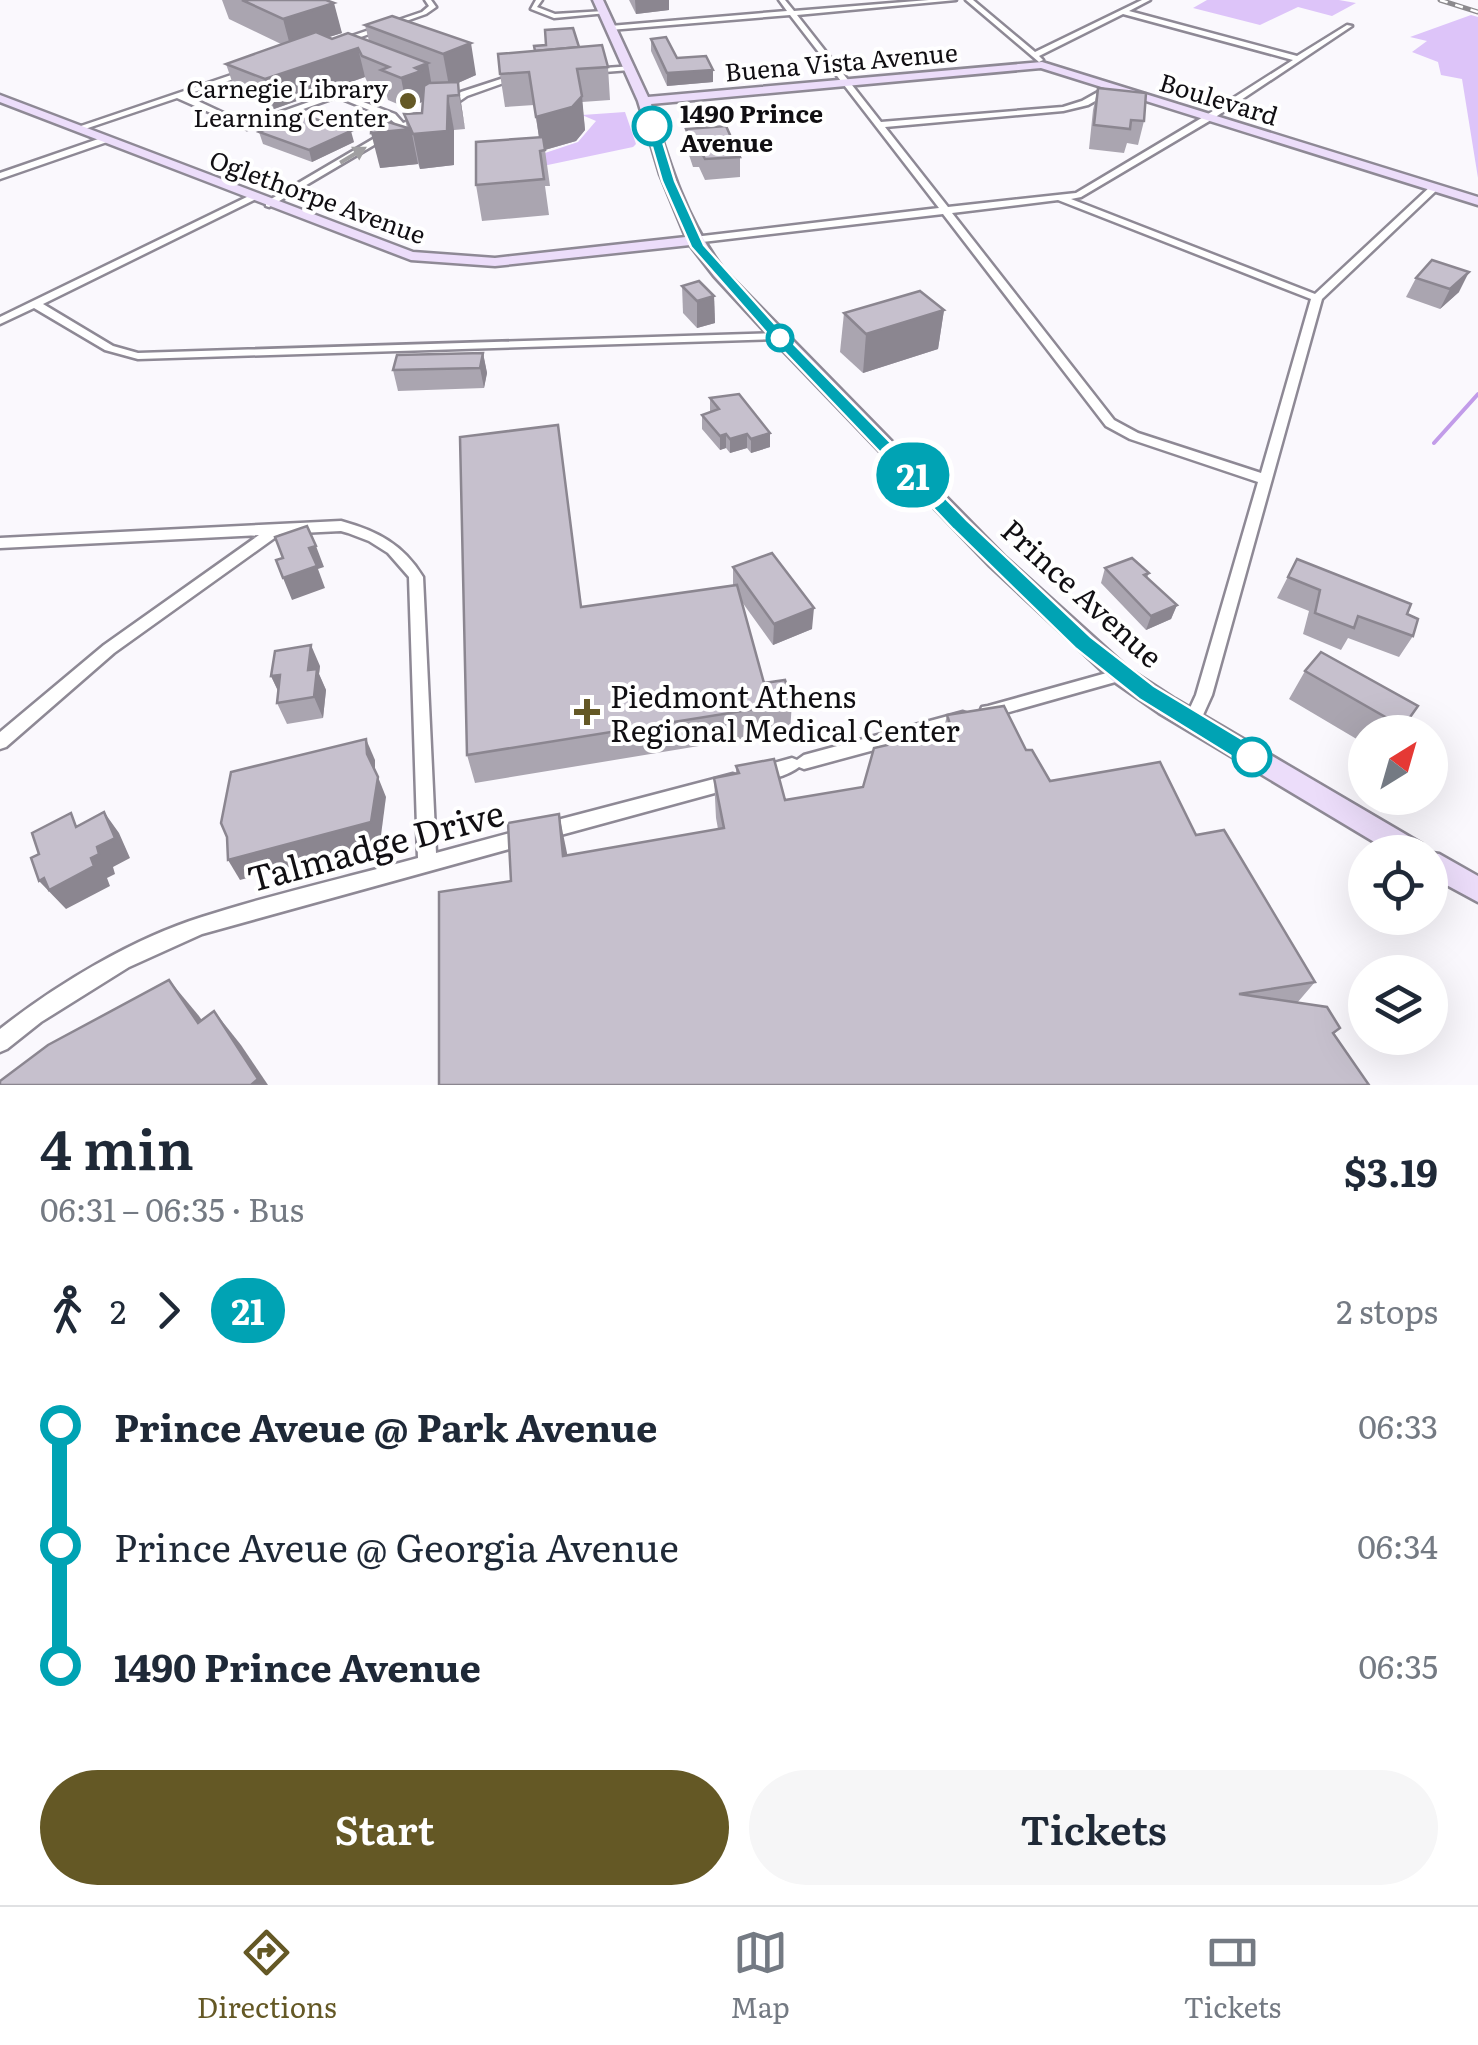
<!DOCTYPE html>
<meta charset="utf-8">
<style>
:root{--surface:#fff;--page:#f6f6f7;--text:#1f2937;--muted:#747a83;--line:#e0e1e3;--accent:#645825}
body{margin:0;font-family:Literata,serif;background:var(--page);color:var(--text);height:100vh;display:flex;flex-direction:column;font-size:38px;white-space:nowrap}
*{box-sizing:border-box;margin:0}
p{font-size:32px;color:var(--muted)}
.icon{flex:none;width:55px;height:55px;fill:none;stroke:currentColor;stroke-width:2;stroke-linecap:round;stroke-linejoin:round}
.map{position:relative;height:1085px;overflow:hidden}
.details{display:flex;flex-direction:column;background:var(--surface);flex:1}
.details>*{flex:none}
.badge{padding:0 20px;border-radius:32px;font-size:35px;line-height:65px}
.needle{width:65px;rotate:37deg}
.buttons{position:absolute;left:1348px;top:715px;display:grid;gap:20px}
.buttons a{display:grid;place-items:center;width:100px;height:100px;border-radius:50%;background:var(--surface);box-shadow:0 10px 40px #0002;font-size:50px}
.map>.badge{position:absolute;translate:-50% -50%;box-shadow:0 0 0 5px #fff}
.legs{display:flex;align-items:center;gap:15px;height:110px;padding:0 40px;font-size:32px}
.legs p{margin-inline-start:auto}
.headline{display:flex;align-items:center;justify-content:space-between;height:170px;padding:0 40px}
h1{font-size:55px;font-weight:600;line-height:75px}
.cta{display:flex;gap:20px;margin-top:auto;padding:20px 40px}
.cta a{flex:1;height:115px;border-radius:60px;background:var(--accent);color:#fff;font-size:40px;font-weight:600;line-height:115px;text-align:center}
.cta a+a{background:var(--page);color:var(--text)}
ul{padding:0 40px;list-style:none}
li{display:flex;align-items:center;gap:35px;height:120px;font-size:38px}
li i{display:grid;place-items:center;width:15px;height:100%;margin:0 12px;background:currentColor}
li i::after{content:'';width:25px;height:25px;margin:-12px;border:8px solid;border-radius:50%;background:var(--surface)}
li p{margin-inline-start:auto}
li:first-child i{background:linear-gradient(#0000 50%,currentColor 0)}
li:last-child i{background:linear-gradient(currentColor 50%,#0000 0)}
.tabs{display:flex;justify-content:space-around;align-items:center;height:140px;border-top:2px solid var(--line);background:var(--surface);font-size:28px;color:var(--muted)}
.tabs a{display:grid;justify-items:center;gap:5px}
.tabs .active{color:var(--accent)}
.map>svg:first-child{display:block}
.green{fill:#ddc4f9}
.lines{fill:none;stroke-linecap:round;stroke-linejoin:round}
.stream{stroke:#c29ce9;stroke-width:4}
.street-casing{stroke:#8e8995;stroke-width:5}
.secondary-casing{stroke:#8e8995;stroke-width:5}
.street{fill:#fff;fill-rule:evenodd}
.secondary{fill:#ecddfa;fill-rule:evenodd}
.rail-casing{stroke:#8c8a8e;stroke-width:5}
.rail{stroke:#fff;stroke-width:2.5;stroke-dasharray:8;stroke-linecap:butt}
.wall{fill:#aaa5b0}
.shaded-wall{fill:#8b8690}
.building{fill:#c6c0cd;stroke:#8b8690;stroke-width:2.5}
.oneway{fill:#a09fa1}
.line-1{fill:#00a3b4;stroke:#fff;stroke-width:2.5}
.poi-dot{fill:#645825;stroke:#fff;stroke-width:4}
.stop-1-dot{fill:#fff;stroke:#00a3b4;stroke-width:5}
.labels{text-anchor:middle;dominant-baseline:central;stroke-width:8;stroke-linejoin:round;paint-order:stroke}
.far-street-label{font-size:25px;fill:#110f13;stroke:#fff}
.far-poi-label{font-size:25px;fill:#110f13;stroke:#fff;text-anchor:end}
.far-stop-label{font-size:25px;font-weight:bold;fill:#110f13;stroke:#fff;text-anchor:start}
.street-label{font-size:30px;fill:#110f13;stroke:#fff}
.poi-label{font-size:30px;fill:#110f13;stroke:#fff;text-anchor:start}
.near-street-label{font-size:35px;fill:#110f13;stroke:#fff}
</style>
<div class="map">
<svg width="1478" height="1085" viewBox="0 0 1478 1085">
<rect width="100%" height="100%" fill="#faf8fd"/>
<g class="green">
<polygon points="1207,0 1339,0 1356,3 1332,16 1298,7 1260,25 1193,8"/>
<polygon points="1471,15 1478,17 1478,178 1462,79 1441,75 1438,62 1412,52 1427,41 1410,37"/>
<polygon points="625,112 636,144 633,147 543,166 542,154 578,142 596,121 582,115"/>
</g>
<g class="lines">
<polyline class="stream" points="1434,443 1478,394"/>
<defs>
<g id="street">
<polygon points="425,0 431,0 436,7 426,14 341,44 334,42 422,12 429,6"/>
<polygon points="536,0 542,0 537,7 555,14 604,11 607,13 554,18 531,9"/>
<path d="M 779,0 L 785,0 L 794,11 L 929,0 L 956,0 L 797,15 L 881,122 L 1063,107 L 1082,101 L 1107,87 L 1113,87 L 1113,91 L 1088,105 L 1063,111 L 885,127 L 948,207 L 1076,193 L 1205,116 L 1293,60 L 1123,14 L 1039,56 L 1043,60 L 1039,62 L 966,0 L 973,0 L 1035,52 L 1142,0 L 1150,0 L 1129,11 L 1297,56 L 1347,25 L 1352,26 L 1211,120 L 1081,197 L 1071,199 L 1315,294 L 1431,186 L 1439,188 L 1322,299 L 1212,695 L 1198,726 L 1192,728 L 1186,726 L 1184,721 L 1196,695 L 1258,482 L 1130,439 L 1106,426 L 943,214 L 694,243 L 689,240 L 694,237 L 939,208 L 790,15 L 610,30 L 607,28 L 610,26 L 787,11 ZM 1058,200 L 1311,299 L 1261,473 L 1138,433 L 1114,420 L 952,213 Z"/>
<polygon points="633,66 634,68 630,70 591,73 587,71 591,69"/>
<polygon points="246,70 249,70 249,74 185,95 247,124 337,92 395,114 403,123 420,117 424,119 396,132 269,207 266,206 266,202 397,125 389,118 337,97 247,129 177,98 79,131 72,129"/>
<polygon points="516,74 523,76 467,96 451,107 444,105 461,92"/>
<polygon points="104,137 108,140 107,142 0,179 0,173"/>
<polygon points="253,194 256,195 256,199 43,304 113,346 138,353 778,333 784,336 778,339 138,359 105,350 34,308 0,324 0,317"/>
<path d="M 341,521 C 377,531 403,544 423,577 L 436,853 L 525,829 L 531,831 L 534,837 L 531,843 L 202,934 L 129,967 L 41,1022 L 7,1049 L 0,1052 L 0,1029 C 57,984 132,939 202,917 C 272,894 346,878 418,858 L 409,577 L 388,553 L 369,541 L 348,533 L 341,531 L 280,534 L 114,653 L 6,747 L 0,749 L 0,732 L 104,645 L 259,535 L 0,548 L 0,538 Z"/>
<polygon points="1121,669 1126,671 1129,675 1126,679 988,718 982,717 980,712 982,707 988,706"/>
<path d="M 963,712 L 969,714 L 971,719 L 969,724 L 963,726 L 804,769 L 799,767 C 789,775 765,783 752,779 L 750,774 L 752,769 L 792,758 L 797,760 L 804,755 Z"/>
<polygon points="733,774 739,776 741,781 739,786 733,788 546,839 540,837 537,831 540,825 546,823"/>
</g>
<path id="secondary" d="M 593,0 L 603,0 L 648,97 L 1042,62 L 1478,197 L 1478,205 L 1041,68 L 651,104 C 669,163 686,220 724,270 L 1004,556 L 1129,669 L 1175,699 L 1422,844 L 1426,852 L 1439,854 L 1478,876 L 1478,902 L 1430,876 L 1430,852 L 1391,852 L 1159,713 L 1113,681 L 990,566 L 772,339 L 714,276 L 690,245 L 495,266 L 411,260 L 0,102 L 0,95 L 413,252 L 495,258 L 686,237 L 660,174 L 638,101 Z"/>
</defs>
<use href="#street" class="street-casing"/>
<use href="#secondary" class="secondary-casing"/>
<use href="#street" class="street"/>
<use href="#secondary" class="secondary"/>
<defs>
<polyline id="rail" points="1440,0 1478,12"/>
</defs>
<use href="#rail" class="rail-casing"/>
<use href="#rail" class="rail"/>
</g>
<g class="wall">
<polygon points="222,0 326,0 342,33 329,37 332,39 369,41 365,25 392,16 476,75 458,83 465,129 454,130 454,165 420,169 418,163 418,164 380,168 407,128 404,114 422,113 422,102 407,108 388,100 386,93 369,86 365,77 274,109 236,93 226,64 281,44 229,19"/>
<polygon points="629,0 669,0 669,10 636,14"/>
<polygon points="651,39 677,58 713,70 713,82 667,86 651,51"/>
<polygon points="579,47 608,67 610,100 582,102 585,130 576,141 545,150 550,186 545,186 549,215 482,221 476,185 539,137 534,105 505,107 500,74"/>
<polygon points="1098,88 1144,121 1138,145 1127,143 1124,153 1089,149 1093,110"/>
<polygon points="686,129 740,157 740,177 705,180 699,167 693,167 687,149"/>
<polygon points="259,132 354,142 312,162 263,144"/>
<polygon points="1416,278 1459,292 1440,309 1406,297"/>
<polygon points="682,286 714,296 715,323 697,328 683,313"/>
<polygon points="944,310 938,349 863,373 840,352 844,313"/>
<polygon points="483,353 487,373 484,388 398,391 393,370"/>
<polygon points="710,398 770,447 751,453 747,448 730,453 726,448 720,450 702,429 702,415 710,412"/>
<polygon points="1297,559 1407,614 1413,636 1399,657 1348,638 1341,650 1303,634 1309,611 1277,598"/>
<polygon points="733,567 812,629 773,645 742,602 764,683 792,703 790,731 475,783 467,755 582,607 733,585"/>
<polygon points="1105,568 1149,573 1147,578 1177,605 1171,619 1146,630 1101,583"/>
<polygon points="320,666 319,674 326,690 323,718 287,724 277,703 278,691 271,676"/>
<polygon points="1305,671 1418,706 1399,732 1365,732 1365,744 1289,699"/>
<polygon points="947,715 1026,750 1050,781 1196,835 1315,982 1297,1003 1340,1028 1334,1034 511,881 568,856 718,829 716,818 714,778 736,773 736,766 785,800 863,787 943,732"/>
</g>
<g class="shaded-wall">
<polygon points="635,0 669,0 669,10 636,14"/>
<polygon points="334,3 342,33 291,49 283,19"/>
<polygon points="471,43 476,75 458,83 465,129 459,95 449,86 443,54"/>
<polygon points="358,48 365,77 274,109 265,79"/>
<polygon points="428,63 433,93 427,100 407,108 401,78 415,68"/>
<polygon points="713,70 713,82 667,86 667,73"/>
<polygon points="448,96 454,130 454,165 420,169 413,134"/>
<polygon points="582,96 585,130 576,141 541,151 536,117"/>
<polygon points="411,129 418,164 380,168 371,133"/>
<polygon points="351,131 354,142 312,162 309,150"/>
<polygon points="1469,272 1459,292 1440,309 1450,289"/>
<polygon points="714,296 715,323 697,328 697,301"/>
<polygon points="944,310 938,349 863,373 866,334"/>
<polygon points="483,353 487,373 484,388 480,368"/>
<polygon points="770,433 770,447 751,453 751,439"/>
<polygon points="726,434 726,448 720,450 720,436"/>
<polygon points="747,434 747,448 730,453 730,439"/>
<polygon points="316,546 324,567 318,569 325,588 292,600 283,578 309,548"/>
<polygon points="1177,605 1171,619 1146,630 1151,616"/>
<polygon points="814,608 812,629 773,645 774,624"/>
<polygon points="311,645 320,666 319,674 326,690 323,718 314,697 308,670"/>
<polygon points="280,675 281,697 271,676"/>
<polygon points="366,739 375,760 375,775 367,754"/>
<polygon points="378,777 386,797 380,843 240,880 228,860"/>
<polygon points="104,812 119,833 130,858 113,867 115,874 107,878 110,886 66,909 39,881 91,858 97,847"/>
<polygon points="559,814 567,853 572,895 563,856"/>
<polygon points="169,980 199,1016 227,1057 198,1023"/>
<polygon points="214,1011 241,1045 268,1085 251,1085"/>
</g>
<g class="building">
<polygon points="242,0 326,0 334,3 283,19"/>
<polygon points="392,16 471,43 443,54 365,25"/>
<polygon points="573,28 579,47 535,51 534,46 546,45 545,30"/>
<polygon points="316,32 332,39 348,33 428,63 415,68 421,71 401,78 381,70 389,67 362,56 358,48 265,79 226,64"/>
<polygon points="666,37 677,58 706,56 713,70 667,73 651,39"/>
<polygon points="602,45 608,67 577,69 582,96 572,107 536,117 529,72 500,74 498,54"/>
<polygon points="458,82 459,95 448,96 447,131 413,134 404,114 422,113 424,86 429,83"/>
<polygon points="1098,88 1146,93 1144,121 1131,120 1130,129 1094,125"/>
<polygon points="301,114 351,131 309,150 259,132"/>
<polygon points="372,117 411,129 371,133"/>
<polygon points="726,126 740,157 705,159 698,146 693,147 686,129"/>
<polygon points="543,137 545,150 540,151 544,179 476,185 476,142"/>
<polygon points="1432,260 1469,272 1450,289 1416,278"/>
<polygon points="699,281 714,296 697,301 682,286"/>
<polygon points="920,291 944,310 866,334 844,313"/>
<polygon points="483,353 480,368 393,370 397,355"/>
<polygon points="739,394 770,433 751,439 747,434 730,439 726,434 720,436 702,415 719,409 710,398"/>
<polygon points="558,425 581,607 737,585 764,683 785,680 792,703 467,755 460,437"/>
<polygon points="307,526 316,546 309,548 317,566 283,578 276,560 283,558 275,537"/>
<polygon points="772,553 814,608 774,624 733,567"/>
<polygon points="1132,558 1149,573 1144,575 1177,605 1151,616 1105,568"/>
<polygon points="1297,559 1411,604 1407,614 1418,619 1413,636 1358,616 1354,628 1315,613 1320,590 1288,577"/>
<polygon points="311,645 308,670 317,669 314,697 277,703 280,675 271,676 275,651"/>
<polygon points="1321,652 1418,706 1403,727 1305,671"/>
<polygon points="1004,706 1026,750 1032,750 1050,781 1160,762 1196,835 1224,830 1315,982 1239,994 1327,1007 1340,1028 1333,1033 1369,1085 439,1085 439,892 511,881 508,823 559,814 563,856 724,828 714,778 739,773 736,766 774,759 785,800 863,787 874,748 952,730 947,715"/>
<polygon points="366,739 367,754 378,777 371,822 228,860 227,837 221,823 231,772"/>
<polygon points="104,812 115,838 97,847 99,854 91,858 94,866 49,890 44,878 39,881 31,858 39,854 32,833 71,813 76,827"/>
<polygon points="169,980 198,1023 214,1011 258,1079 251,1085 0,1085 0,1081 48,1045"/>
</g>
<defs><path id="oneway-solid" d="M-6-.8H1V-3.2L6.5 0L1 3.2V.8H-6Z" transform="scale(2.5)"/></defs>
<use class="oneway" href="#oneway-solid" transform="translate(353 155) rotate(-31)"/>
<polygon class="line-1" points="652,123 658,126 675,181 704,245 783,333 967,520 1091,637 1154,686 1260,750 1264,757 1260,764 1244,764 1139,699 1075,648 953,529 772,339 691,247 662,181 646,126"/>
<g class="poi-dot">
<circle cx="408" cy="101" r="10"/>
<path d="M582 697h10v10h10v10h-10v10h-10v-10h-10v-10h10z"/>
</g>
<g class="stop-1-dot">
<circle cx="652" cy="126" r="18"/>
<circle cx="780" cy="338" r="12"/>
<circle cx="1252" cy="757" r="18"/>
</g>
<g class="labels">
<g class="far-street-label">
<text transform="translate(841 61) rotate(-5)">Buena Vista Avenue</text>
<text transform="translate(1219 98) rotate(17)">Boulevard</text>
<text transform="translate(318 196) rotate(20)">Oglethorpe Avenue</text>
</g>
<g class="far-poi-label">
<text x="388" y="87">Carnegie Library<tspan x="388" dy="29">Learning Center</tspan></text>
</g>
<g class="far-stop-label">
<text x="680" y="112">1490 Prince<tspan x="680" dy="29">Avenue</tspan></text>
</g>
<g class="street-label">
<text transform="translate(1083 592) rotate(42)">Prince Avenue</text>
</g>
<g class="poi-label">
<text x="610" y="695">Piedmont Athens<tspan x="610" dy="34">Regional Medical Center</tspan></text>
</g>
<g class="near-street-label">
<text transform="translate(375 844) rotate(-15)">Talmadge Drive</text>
</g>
</g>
</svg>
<div class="buttons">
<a><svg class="needle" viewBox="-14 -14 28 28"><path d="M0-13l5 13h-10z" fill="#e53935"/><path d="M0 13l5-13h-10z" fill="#747a83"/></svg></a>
<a><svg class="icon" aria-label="locate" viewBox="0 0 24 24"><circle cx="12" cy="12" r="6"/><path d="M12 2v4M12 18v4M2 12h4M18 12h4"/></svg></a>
<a><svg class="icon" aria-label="layers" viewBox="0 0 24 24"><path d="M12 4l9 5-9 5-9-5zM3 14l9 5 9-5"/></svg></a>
</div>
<b class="badge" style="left:913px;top:475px;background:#00a3b4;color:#fff">21</b>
</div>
<section class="details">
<div class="headline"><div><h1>4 min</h1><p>06:31 – 06:35 · Bus</p></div><b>$3.19</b></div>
<div class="legs"><svg class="icon" aria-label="walk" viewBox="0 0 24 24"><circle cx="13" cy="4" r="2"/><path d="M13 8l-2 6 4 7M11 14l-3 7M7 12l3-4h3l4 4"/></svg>2<svg class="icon" aria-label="forward" viewBox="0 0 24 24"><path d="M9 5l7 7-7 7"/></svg><b class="badge" style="background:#00a3b4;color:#fff">21</b><p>2 stops</p></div>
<ul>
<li><i style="color:#00a3b4"></i><b>Prince Aveue @ Park Avenue</b><p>06:33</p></li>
<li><i style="color:#00a3b4"></i><span>Prince Aveue @ Georgia Avenue</span><p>06:34</p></li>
<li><i style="color:#00a3b4"></i><b>1490 Prince Avenue</b><p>06:35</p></li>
</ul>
<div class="cta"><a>Start</a><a>Tickets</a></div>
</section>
<nav class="tabs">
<a class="active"><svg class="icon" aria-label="directions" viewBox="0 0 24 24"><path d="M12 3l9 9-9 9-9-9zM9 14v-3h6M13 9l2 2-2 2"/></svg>Directions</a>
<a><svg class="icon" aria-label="map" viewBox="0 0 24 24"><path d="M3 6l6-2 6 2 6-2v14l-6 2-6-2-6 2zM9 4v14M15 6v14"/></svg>Map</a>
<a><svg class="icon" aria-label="tickets" viewBox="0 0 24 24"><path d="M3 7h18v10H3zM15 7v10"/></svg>Tickets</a>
</nav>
